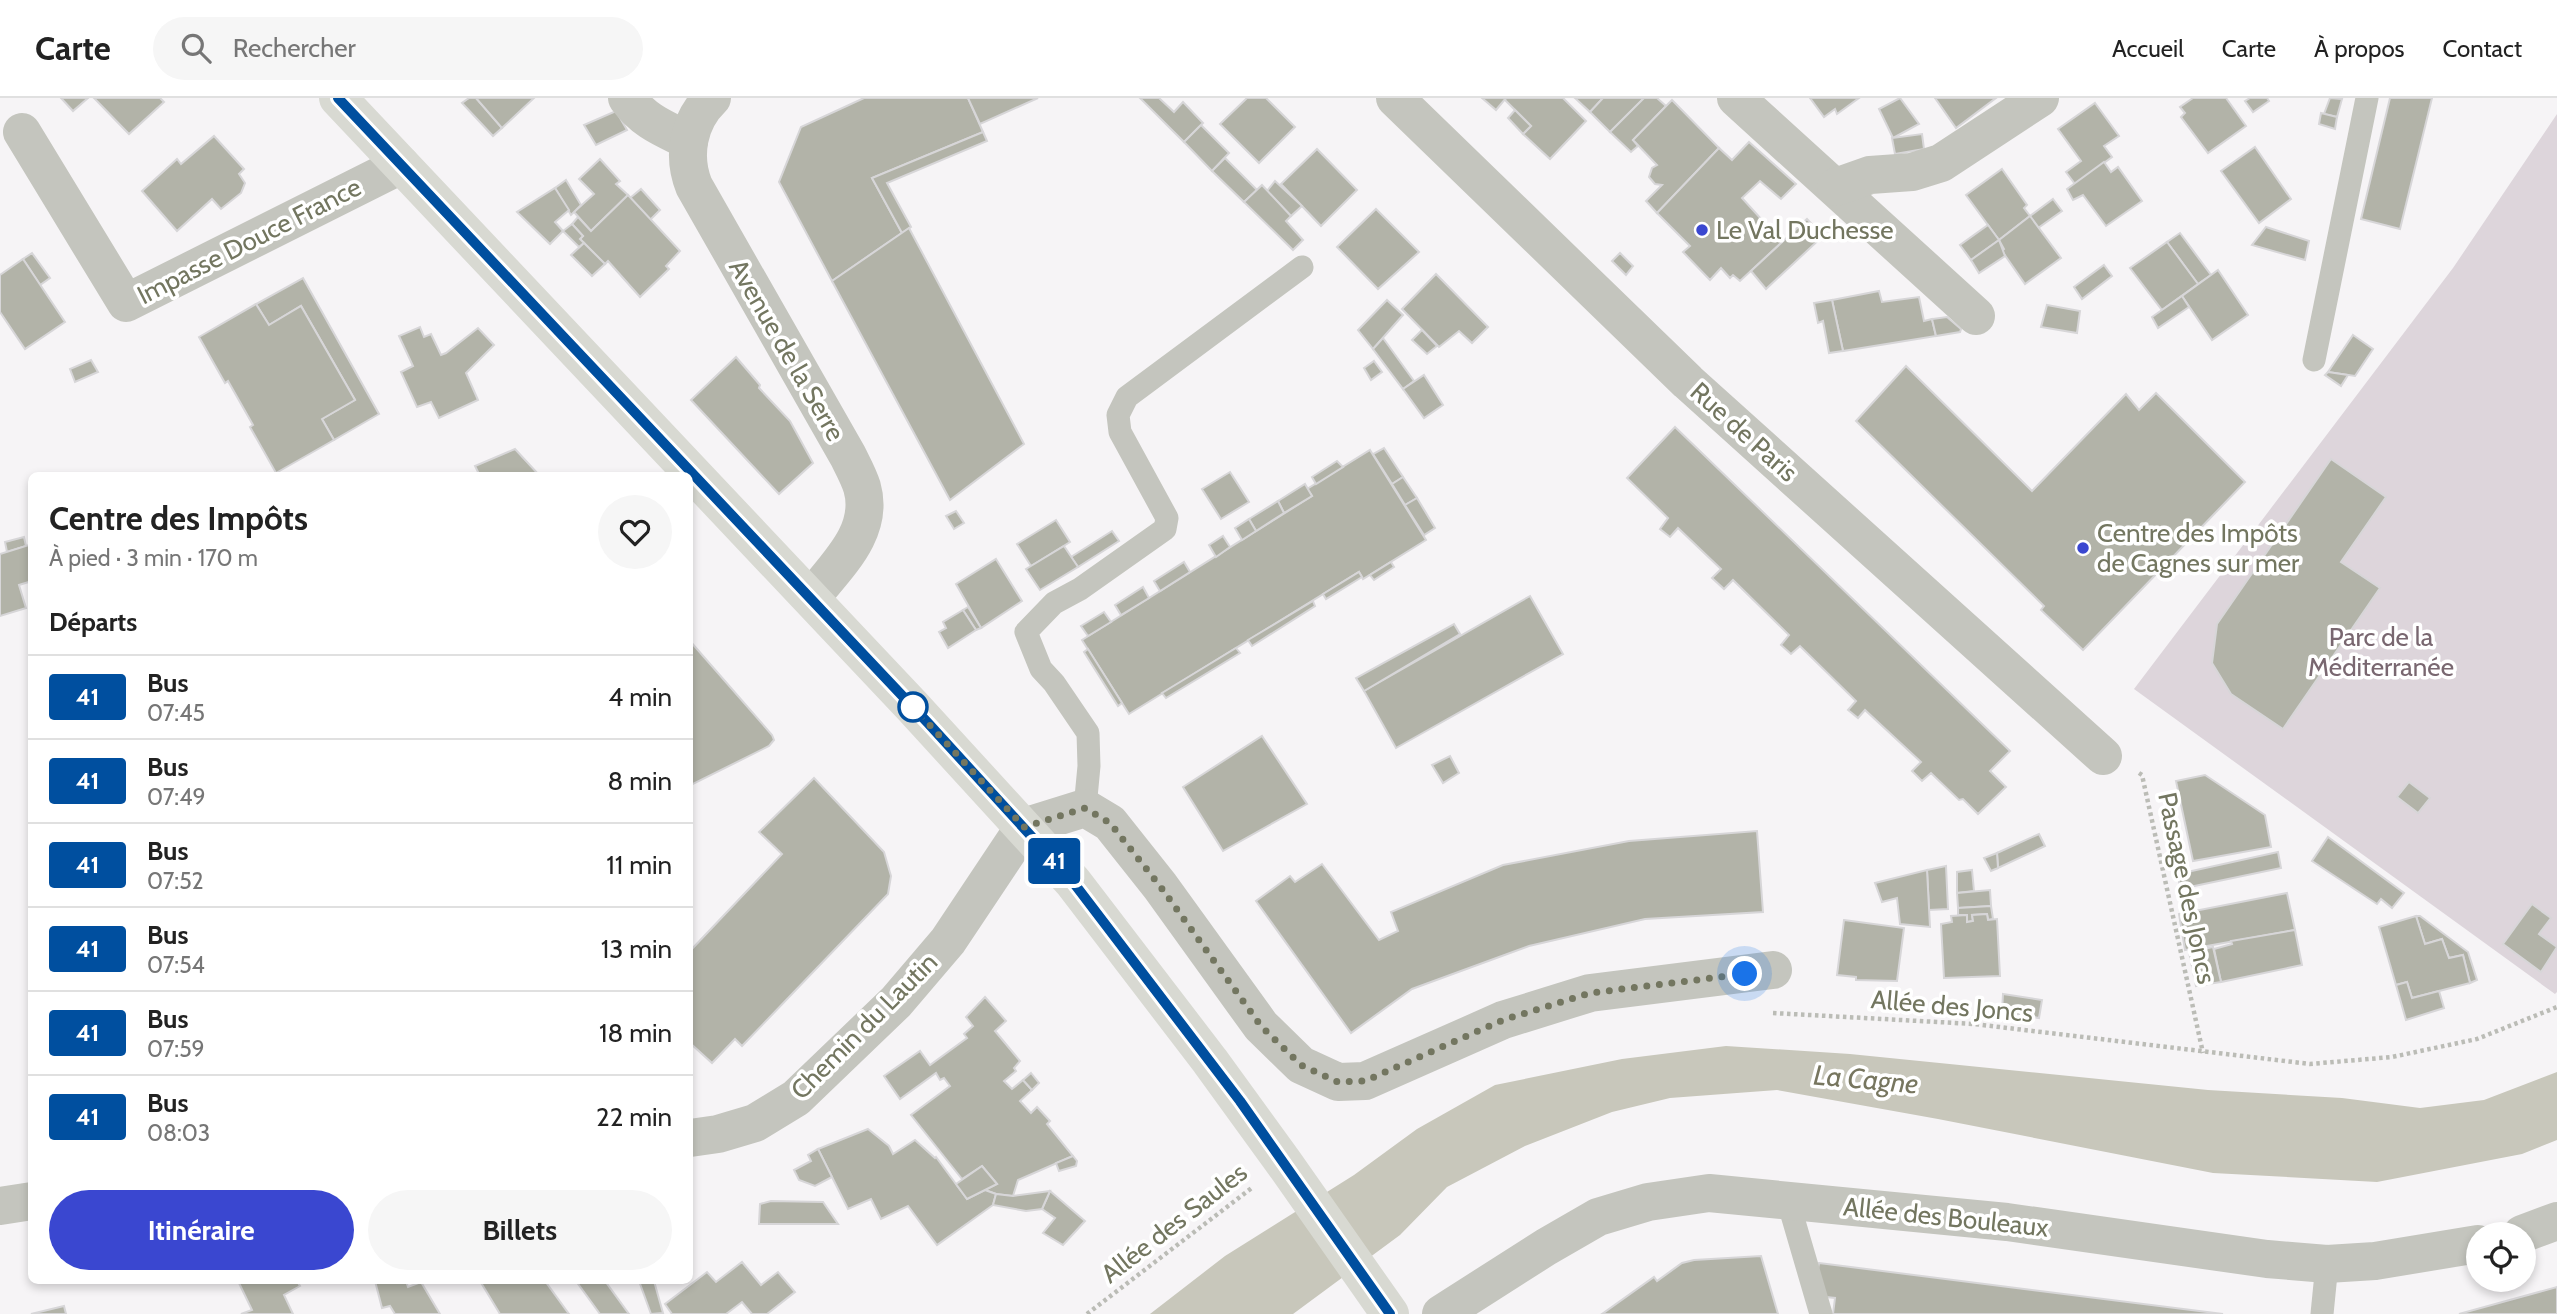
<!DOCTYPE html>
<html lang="fr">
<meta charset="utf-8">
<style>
:root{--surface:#fff;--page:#f6f6f6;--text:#222;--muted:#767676;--line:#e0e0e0;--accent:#3a47d0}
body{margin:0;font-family:Cabin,sans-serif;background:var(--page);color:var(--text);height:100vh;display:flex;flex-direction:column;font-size:26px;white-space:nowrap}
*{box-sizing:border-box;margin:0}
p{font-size:23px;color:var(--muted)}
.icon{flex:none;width:38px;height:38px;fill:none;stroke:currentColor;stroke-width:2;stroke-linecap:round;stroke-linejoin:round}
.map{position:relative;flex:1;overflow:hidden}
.side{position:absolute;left:28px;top:374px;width:665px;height:812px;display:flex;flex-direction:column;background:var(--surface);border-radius:10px;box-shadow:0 4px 10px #0003}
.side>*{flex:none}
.badge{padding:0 14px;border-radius:5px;font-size:24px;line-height:46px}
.controls{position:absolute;left:2466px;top:1124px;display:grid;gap:14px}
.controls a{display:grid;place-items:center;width:70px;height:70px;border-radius:50%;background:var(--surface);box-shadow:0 4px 10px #0003;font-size:35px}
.you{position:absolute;width:35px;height:35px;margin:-18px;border:5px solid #fff;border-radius:50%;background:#1a73e8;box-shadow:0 0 0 10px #1a73e833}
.map>.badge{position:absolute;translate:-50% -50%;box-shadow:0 0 0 4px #fff}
h2{padding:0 21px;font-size:26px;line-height:63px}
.round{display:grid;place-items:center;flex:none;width:74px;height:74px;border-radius:37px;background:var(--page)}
.headline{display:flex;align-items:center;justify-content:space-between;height:119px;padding:0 21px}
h1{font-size:33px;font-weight:700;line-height:52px}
.button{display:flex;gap:14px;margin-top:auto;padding:14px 21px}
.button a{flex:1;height:80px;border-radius:42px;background:var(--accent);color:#fff;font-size:28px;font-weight:700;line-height:80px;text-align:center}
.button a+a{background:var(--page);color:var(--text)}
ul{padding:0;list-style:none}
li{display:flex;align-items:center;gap:21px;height:84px;padding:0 21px;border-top:2px solid var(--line)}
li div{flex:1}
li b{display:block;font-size:26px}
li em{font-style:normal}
li .badge{min-width:77px;font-weight:700;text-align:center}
header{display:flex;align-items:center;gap:42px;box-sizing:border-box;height:98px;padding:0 35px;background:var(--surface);border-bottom:2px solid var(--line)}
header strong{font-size:33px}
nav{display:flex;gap:38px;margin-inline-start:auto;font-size:24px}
.search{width:490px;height:63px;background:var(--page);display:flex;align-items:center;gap:18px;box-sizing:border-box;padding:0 24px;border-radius:38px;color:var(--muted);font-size:26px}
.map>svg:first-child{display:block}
.green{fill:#ddd5db}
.water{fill:#c8c7bb}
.building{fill:#b2b3a8;stroke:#d7d6d8;stroke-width:2}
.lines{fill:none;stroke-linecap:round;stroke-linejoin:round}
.path{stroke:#bbbcb6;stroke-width:4.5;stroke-dasharray:3.5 3.5;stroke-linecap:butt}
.lane{stroke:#c4c5be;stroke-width:23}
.street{stroke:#c4c5be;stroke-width:38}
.primary{stroke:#d8d9d2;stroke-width:38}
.line-casing{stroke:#fff;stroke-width:16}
.line{stroke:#004f9f;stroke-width:10}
.walk{stroke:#737660;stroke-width:7;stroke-dasharray:0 12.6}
.poi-dot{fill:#3a47d0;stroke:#fff;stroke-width:2.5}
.stop-dot{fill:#fff;stroke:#004f9f;stroke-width:3.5}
.labels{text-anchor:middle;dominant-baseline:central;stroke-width:7;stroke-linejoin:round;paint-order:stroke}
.poi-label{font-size:26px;fill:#737660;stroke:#fff;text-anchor:start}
.street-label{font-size:26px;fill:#737660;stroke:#fff}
.park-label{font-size:26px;fill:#796770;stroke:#fff}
.water-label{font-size:28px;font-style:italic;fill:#77765f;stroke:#fff}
</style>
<header>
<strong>Carte</strong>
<div class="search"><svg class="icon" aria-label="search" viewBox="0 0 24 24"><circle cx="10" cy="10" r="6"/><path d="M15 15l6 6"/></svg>Rechercher</div>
<nav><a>Accueil</a><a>Carte</a><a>À propos</a><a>Contact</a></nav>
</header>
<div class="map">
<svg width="2557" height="1216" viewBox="0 0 2557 1216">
<rect width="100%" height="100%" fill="#f6f4f6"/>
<polygon class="green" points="2557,16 2557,894 2555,896 2134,591 2453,170"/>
<polygon class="water" points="1726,948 1850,956 2208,992 2342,1000 2420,1010 2484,1002 2557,974 2557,1042 2522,1056 2377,1084 2213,1075 1938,1021 1777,992 1670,1000 1612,1014 1525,1048 1447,1089 1400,1137 1293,1216 1150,1216 1225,1158 1354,1077 1417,1031 1495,987 1622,961"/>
<g class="building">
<polygon points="61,0 88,0 73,13"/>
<polygon points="94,0 160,0 164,4 129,36"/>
<polygon points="469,0 476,0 502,30 493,38 462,5"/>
<polygon points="476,0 534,0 502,30"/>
<polygon points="864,0 968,0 983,34 872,80 902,135 832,183 779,84 801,29"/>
<polygon points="968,0 1038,0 980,26"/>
<polygon points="1140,0 1159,0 1174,14 1183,4 1203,25 1184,44"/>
<polygon points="1247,0 1266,0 1295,29 1259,65 1220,26"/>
<polygon points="1482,0 1506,0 1496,12"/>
<polygon points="1506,0 1563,0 1586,23 1550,61 1523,36 1531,28 1505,2"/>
<polygon points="1575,0 1603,0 1590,14"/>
<polygon points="1603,0 1644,0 1610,34 1590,14"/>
<polygon points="1644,0 1657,0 1666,8 1633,42 1638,48 1631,54 1610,34"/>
<polygon points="1810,0 1859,0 1837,16 1835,11 1824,19"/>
<polygon points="1900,0 1919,26 1893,40 1879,11"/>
<polygon points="1935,0 1996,0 1956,30"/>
<polygon points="2193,0 2226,0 2246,28 2208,55 2181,19 2185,15 2180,9"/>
<polygon points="2250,0 2267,0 2269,3 2253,14 2245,3"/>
<polygon points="2330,0 2342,1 2337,19 2324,16"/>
<polygon points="2390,0 2432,0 2400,131 2361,121"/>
<polygon points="1672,2 1719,50 1657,115 1646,103 1662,87 1655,86 1649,79 1652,70 1657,67 1633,42"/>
<polygon points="2095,5 2119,38 2104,48 2112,59 2075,86 2066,74 2081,63 2058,31"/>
<polygon points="1515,12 1531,28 1523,36 1508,20"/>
<polygon points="616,13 627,32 596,47 584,27"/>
<polygon points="2321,15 2337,19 2335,31 2319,26"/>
<polygon points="1201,27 1229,55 1212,73 1184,44"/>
<polygon points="983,34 987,43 887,85 911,129 902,135 872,80"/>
<polygon points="1922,36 1924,51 1895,56 1892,40"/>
<polygon points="214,38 244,71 239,76 245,85 241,95 221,111 212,101 177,133 142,93 177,61 181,66"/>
<polygon points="1749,44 1796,86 1781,101 1760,83 1742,100 1782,144 1740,183 1733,177 1730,180 1721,170 1710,182 1683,154 1690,148 1657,115 1719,50 1732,62"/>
<polygon points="2255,49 2291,101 2259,125 2221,73"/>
<polygon points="1317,51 1357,92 1321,128 1281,86"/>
<polygon points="1225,60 1257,92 1244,104 1212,73"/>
<polygon points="600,61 620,83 616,86 628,97 591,133 574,114 594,96 579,81"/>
<polygon points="2104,64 2111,74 2118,69 2142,103 2106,128 2083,97 2073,102 2067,91"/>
<polygon points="2002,71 2027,107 2024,110 2030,118 1999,142 1966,97"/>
<polygon points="566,82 581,107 571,117 555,90"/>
<polygon points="1275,83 1302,108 1291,118 1267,93"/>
<polygon points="1262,87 1291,118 1286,123 1303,142 1293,152 1244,104"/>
<polygon points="555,90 569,112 555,124 563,133 550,146 517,114"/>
<polygon points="641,91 660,112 650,122 630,100"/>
<polygon points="628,97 680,153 666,168 669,171 640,199 608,163 605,166 580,141 583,138 572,126 578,119 591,133"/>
<polygon points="2053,101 2062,113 2038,130 2030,118"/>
<polygon points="1376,111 1419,154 1378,191 1337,149"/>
<polygon points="2030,118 2061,160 2025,186 2002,153 2004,151 1999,142"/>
<polygon points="1807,121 1823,138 1766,191 1751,173"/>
<polygon points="572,126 583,138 580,141 584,145 579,149 563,133"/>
<polygon points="1988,127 1999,142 1971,162 1960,147"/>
<polygon points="2266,129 2309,143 2305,162 2252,147"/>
<polygon points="909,130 1024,346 950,402 832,183"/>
<polygon points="2180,135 2211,177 2198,186 2167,144"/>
<polygon points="1999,142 2005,158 1979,175 1971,162"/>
<polygon points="2167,144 2198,186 2162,212 2130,170"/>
<polygon points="584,145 605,166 592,178 571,157"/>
<polygon points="32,155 50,180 40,187 23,161"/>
<polygon points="1620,155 1633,168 1626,177 1612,163"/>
<polygon points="23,161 65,224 25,251 0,214 0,177"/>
<polygon points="2104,167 2112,178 2082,201 2074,189"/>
<polygon points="2218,172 2248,217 2212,242 2182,198"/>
<polygon points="1436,176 1488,229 1472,245 1459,233 1439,249 1402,211"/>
<polygon points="303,180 379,316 334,342 322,321 355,302 301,208 269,227 256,206"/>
<polygon points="1879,193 1882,204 1919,199 1924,223 1932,221 1936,238 1843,253 1832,202"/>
<polygon points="2182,198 2189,209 2158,230 2152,219"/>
<polygon points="1387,202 1403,217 1373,251 1358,232"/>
<polygon points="1832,202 1843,253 1829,255 1823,223 1818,225 1814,205"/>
<polygon points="256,206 269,227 301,208 355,302 322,321 334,342 276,375 250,329 253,327 228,283 225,285 199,239"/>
<polygon points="2047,207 2080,213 2077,235 2041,229"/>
<polygon points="1947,219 1961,231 1960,234 1936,238 1932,221"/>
<polygon points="420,229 424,239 431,236 441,257 446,255 478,230 494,247 466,275 478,302 439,320 431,304 417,309 401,274 413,268 399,238"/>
<polygon points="1422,232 1437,248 1427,256 1412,242"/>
<polygon points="2353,237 2373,251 2355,278 2328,274"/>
<polygon points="1383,240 1414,283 1403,291 1373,251"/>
<polygon points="736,259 760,287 759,290 790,323 813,365 779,396 691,302"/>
<polygon points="91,262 98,274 75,284 70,271"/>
<polygon points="1374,263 1382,274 1371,282 1364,270"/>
<polygon points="1906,268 2032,393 2126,296 2139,312 2156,295 2245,384 2083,552 2041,512 2044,508 1856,323"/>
<polygon points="2328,274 2348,277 2341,288 2325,277"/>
<polygon points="1424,277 1443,307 1424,320 1403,291"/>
<polygon points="1675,329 2010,653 1990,673 2006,689 1978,716 1963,701 1959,702 1931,675 1922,683 1912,673 1921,664 1865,612 1858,620 1848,612 1856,603 1800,548 1791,556 1781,547 1789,537 1733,482 1724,491 1712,480 1721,471 1678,430 1670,439 1660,431 1668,420 1627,380"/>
<polygon points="1384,350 1403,379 1392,386 1373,356"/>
<polygon points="515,351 540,378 480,378 475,368"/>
<polygon points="1370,352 1426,442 1363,481 1359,474 1129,616 1082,542 1312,398 1307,391"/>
<polygon points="2331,361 2386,399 2341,464 2380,490 2283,631 2231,596 2212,565 2217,526"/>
<polygon points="1337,363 1343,369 1316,386 1312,379"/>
<polygon points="1230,374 1249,404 1221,421 1202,391"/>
<polygon points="1403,379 1417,400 1405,407 1392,386"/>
<polygon points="1305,386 1312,398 1284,415 1278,403"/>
<polygon points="1417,400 1435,430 1424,437 1405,407"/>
<polygon points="1278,403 1284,415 1256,433 1249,421"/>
<polygon points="956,413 964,425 954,431 946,418"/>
<polygon points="1249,421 1256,433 1242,442 1235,430"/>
<polygon points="1056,422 1070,444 1031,468 1017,446"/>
<polygon points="1112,433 1119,443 1078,469 1071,459"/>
<polygon points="1223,438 1230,449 1216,459 1209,447"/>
<polygon points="24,439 26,448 7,454 5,444"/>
<polygon points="32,446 32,483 19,487 26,510 0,518 0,456"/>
<polygon points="1064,448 1078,469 1040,492 1026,471"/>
<polygon points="996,461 1022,503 981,530 956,486"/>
<polygon points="1184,464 1190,474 1160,493 1154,483"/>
<polygon points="1391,464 1394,469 1374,482 1370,477"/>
<polygon points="1359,474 1362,479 1326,501 1323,496"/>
<polygon points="1143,489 1149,500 1121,517 1115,507"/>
<polygon points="1530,498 1563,556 1396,650 1364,593"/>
<polygon points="1313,503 1315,508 1252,548 1248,542"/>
<polygon points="968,509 981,530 976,532 963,512"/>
<polygon points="963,512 976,532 948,550 939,534 946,530 943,524"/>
<polygon points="1104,514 1111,524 1088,538 1081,528"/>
<polygon points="1454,526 1460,536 1364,593 1356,580"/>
<polygon points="690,543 772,637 774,642 769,648 691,687"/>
<polygon points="1236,550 1240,555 1166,600 1162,595"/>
<polygon points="1088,551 1122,605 1118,608 1084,554"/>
<polygon points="1262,638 1307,706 1223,753 1183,689"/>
<polygon points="1450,658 1459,675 1443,685 1432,667"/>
<polygon points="2205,677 2265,717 2271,749 2193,763 2176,683"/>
<polygon points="814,680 884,754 891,778 888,796 742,948 735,941 712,965 690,945 690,853 782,756 759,734"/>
<polygon points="2409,684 2430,700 2418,715 2397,699"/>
<polygon points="1757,733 1763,814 1645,821 1529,848 1412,891 1351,935 1256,803 1290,778 1295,784 1322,766 1379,842 1398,833 1391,814 1503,767 1629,743"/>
<polygon points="2039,736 2045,748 1998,770 1997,755"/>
<polygon points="2328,739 2404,795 2392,810 2381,801 2377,806 2312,763"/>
<polygon points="2278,754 2281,770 2180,791 2178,776"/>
<polygon points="1997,755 1998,770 1991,773 1984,760"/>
<polygon points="1946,768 1948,811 1929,812 1927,772"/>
<polygon points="1927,772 1930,829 1900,826 1897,800 1882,804 1875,785"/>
<polygon points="1972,772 1974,793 1957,795 1957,774"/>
<polygon points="1990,792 1991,808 1958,810 1957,795"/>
<polygon points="2287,795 2295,832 2185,852 2179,816"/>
<polygon points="2532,806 2551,820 2539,836 2557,849 2541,874 2503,846"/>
<polygon points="1991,808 1993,821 1988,822 1987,816 1972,817 1973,823 1967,824 1967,817 1958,817 1958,810"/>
<polygon points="1987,816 1988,822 1997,821 2000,878 1944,880 1941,826 1952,824 1951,818 1967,817 1967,824 1973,823 1972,817"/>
<polygon points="2416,818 2420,818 2468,854 2477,882 2470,885 2463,857 2449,860 2442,841 2425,846"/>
<polygon points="2416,818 2425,846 2442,841 2449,860 2463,857 2470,885 2412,900 2407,884 2396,887 2379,829"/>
<polygon points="1844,822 1904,830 1897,883 1856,882 1856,879 1837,877"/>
<polygon points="2295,832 2302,867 2221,884 2214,851 2232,846 2231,843"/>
<polygon points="2213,849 2221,884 2196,888 2189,854"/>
<polygon points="2407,884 2412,900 2439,893 2444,910 2406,922 2396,887"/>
<polygon points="2003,896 2042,902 2039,920 2002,914"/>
<polygon points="985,899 1006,923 995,933 1020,963 1014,970 1016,973 1004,983 1012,991 1023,982 1032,992 1020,1003 1031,1015 1037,1009 1050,1023 1047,1026 1073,1058 1018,1082 1013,1098 996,1096 985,1092 997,1086 982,1068 962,1081 911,1017 950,988 944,980 940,982 936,975 900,1001 884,978 920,953 930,967 967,940 964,936 973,928 966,919"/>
<polygon points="1031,975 1039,985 1032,992 1023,982"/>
<polygon points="868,1031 889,1048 893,1056 915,1042 935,1060 936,1059 967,1101 985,1092 996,1096 993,1107 937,1147 908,1108 881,1121 871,1101 848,1111 818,1051"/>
<polygon points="818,1051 832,1079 815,1088 799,1082 794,1072 811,1063 808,1057"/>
<polygon points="1073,1058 1077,1063 1076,1068 1059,1073 1056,1065"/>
<polygon points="982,1068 997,1086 967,1101 956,1086"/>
<polygon points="1050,1093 1085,1123 1063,1147 1043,1135 1055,1120 1042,1111"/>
<polygon points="1050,1093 1042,1111 1026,1113 993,1107 996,1096 1013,1098"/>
<polygon points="771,1103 823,1104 838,1126 759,1126 760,1106"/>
<polygon points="1761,1158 1778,1216 1602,1216 1654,1179 1657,1183 1682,1165 1694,1162"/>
<polygon points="742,1164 761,1187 778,1174 795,1194 767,1216 752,1216 742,1204 726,1216 672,1216 665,1206 707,1174 716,1184"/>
<polygon points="1819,1165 2223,1216 1833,1216 1835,1200 1826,1199 1817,1177"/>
<polygon points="238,1183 297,1183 300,1188 284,1197 293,1216 241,1216 252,1212"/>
<polygon points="375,1183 406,1183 408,1189 421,1184 440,1216 395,1216 390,1208 382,1210"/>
<polygon points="480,1183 545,1183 569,1216 500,1216"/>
<polygon points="576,1183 605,1183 629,1216 600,1216"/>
<polygon points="639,1183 654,1183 663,1215 651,1216"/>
<polygon points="2557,1189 2557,1216 2459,1216"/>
<polygon points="64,1208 66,1216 31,1216"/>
</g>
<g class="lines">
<g class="path">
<polyline points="2139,675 2142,677 2203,955"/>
<polyline points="1773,915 1974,926 2310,966 2392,959 2477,941 2557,909"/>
<polyline points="1087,1216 1253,1089"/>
</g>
<g class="lane">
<polyline points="2314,262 2367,0"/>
<polyline points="1085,710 1089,668 1088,635 1054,585 1041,571 1026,534 1054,505 1080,491 1165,431 1167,420 1120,334 1118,317 1127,299 1302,169"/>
<polyline points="1788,1103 1821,1216"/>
<polyline points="2322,1216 2327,1166"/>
</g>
<g class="street">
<path d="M 627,0 C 645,24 663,30 689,43"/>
<path d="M 712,0 C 688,23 682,58 694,88 L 848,358 C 853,368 859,379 862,389 C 875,434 836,468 811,500"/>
<polyline points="1395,0 1688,284 2103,658"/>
<polyline points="1736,0 1976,218"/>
<polyline points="22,34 126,205 401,67"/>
<polyline points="1836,89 1870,77 1912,74 1941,65 2040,0"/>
<polyline points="690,1040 718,1036 755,1025 796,1000 896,904 948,843 1024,729 1085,710 1110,725 1160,788 1261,928 1301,967 1338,984 1365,983 1503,922 1590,895 1773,872"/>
<polyline points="0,1108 32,1103"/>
<polyline points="2522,1136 2557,1123"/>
<polyline points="1441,1216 1546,1149 1598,1119 1648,1104 1709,1095 2007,1124 2267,1161 2327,1166 2375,1163 2478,1146"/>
</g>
<polyline class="primary" points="338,0 912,608 1073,784 1210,963 1284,1065 1390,1216"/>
</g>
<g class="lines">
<defs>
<polyline id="line" points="338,0 928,625 1073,784 1240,1003 1390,1216"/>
</defs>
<use href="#line" class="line-casing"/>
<use href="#line" class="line"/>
<polyline class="walk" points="913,609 1024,729 1085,710 1110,725 1160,788 1261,928 1301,967 1338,984 1365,983 1503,922 1590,895 1745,876"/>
</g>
<g class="poi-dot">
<circle cx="1702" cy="132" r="7"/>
<circle cx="2083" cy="450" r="7"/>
</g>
<circle class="stop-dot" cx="913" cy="609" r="14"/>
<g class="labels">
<g class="poi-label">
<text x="1716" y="132">Le Val Duchesse</text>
<text x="2097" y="435">Centre des Impôts<tspan x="2097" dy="30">de Cagnes sur mer</tspan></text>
</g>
<g class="street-label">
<text transform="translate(249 143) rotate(-27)">Impasse Douce France</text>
<text transform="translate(787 252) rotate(60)">Avenue de la Serre</text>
<text transform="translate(1744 334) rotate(42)">Rue de Paris</text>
<text transform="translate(2187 790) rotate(78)">Passage des Joncs</text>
<text transform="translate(1952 908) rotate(5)">Allée des Joncs</text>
<text transform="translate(864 928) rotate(-45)">Chemin du Lautin</text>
<text transform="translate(1946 1119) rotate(6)">Allée des Bouleaux</text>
<text transform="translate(1174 1125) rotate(-38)">Allée des Saules</text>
</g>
<g class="park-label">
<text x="2381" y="539">Parc de la<tspan x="2381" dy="30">Méditerranée</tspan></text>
</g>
<g class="water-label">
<text transform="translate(1866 981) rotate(5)">La Cagne</text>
</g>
</g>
</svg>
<div class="controls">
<a><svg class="icon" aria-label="locate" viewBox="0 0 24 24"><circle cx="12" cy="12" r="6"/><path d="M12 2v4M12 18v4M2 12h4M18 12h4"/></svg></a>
</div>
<div class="you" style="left:1745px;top:876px"></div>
<b class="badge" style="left:1054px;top:763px;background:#004f9f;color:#fff">41</b>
<section class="side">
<div class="headline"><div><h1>Centre des Impôts</h1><p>À pied · 3 min · 170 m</p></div><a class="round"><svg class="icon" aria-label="heart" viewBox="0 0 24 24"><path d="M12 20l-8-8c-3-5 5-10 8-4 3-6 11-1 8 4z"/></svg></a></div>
<h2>Départs</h2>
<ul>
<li><span class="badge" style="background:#004f9f;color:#fff">41</span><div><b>Bus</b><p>07:45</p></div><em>4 min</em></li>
<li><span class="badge" style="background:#004f9f;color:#fff">41</span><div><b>Bus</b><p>07:49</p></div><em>8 min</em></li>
<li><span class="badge" style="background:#004f9f;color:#fff">41</span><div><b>Bus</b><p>07:52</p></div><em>11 min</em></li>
<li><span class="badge" style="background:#004f9f;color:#fff">41</span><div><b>Bus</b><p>07:54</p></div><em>13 min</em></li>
<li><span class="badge" style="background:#004f9f;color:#fff">41</span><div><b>Bus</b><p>07:59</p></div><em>18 min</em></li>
<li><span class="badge" style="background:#004f9f;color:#fff">41</span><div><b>Bus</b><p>08:03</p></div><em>22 min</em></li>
</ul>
<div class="button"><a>Itinéraire</a><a>Billets</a></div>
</section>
</div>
